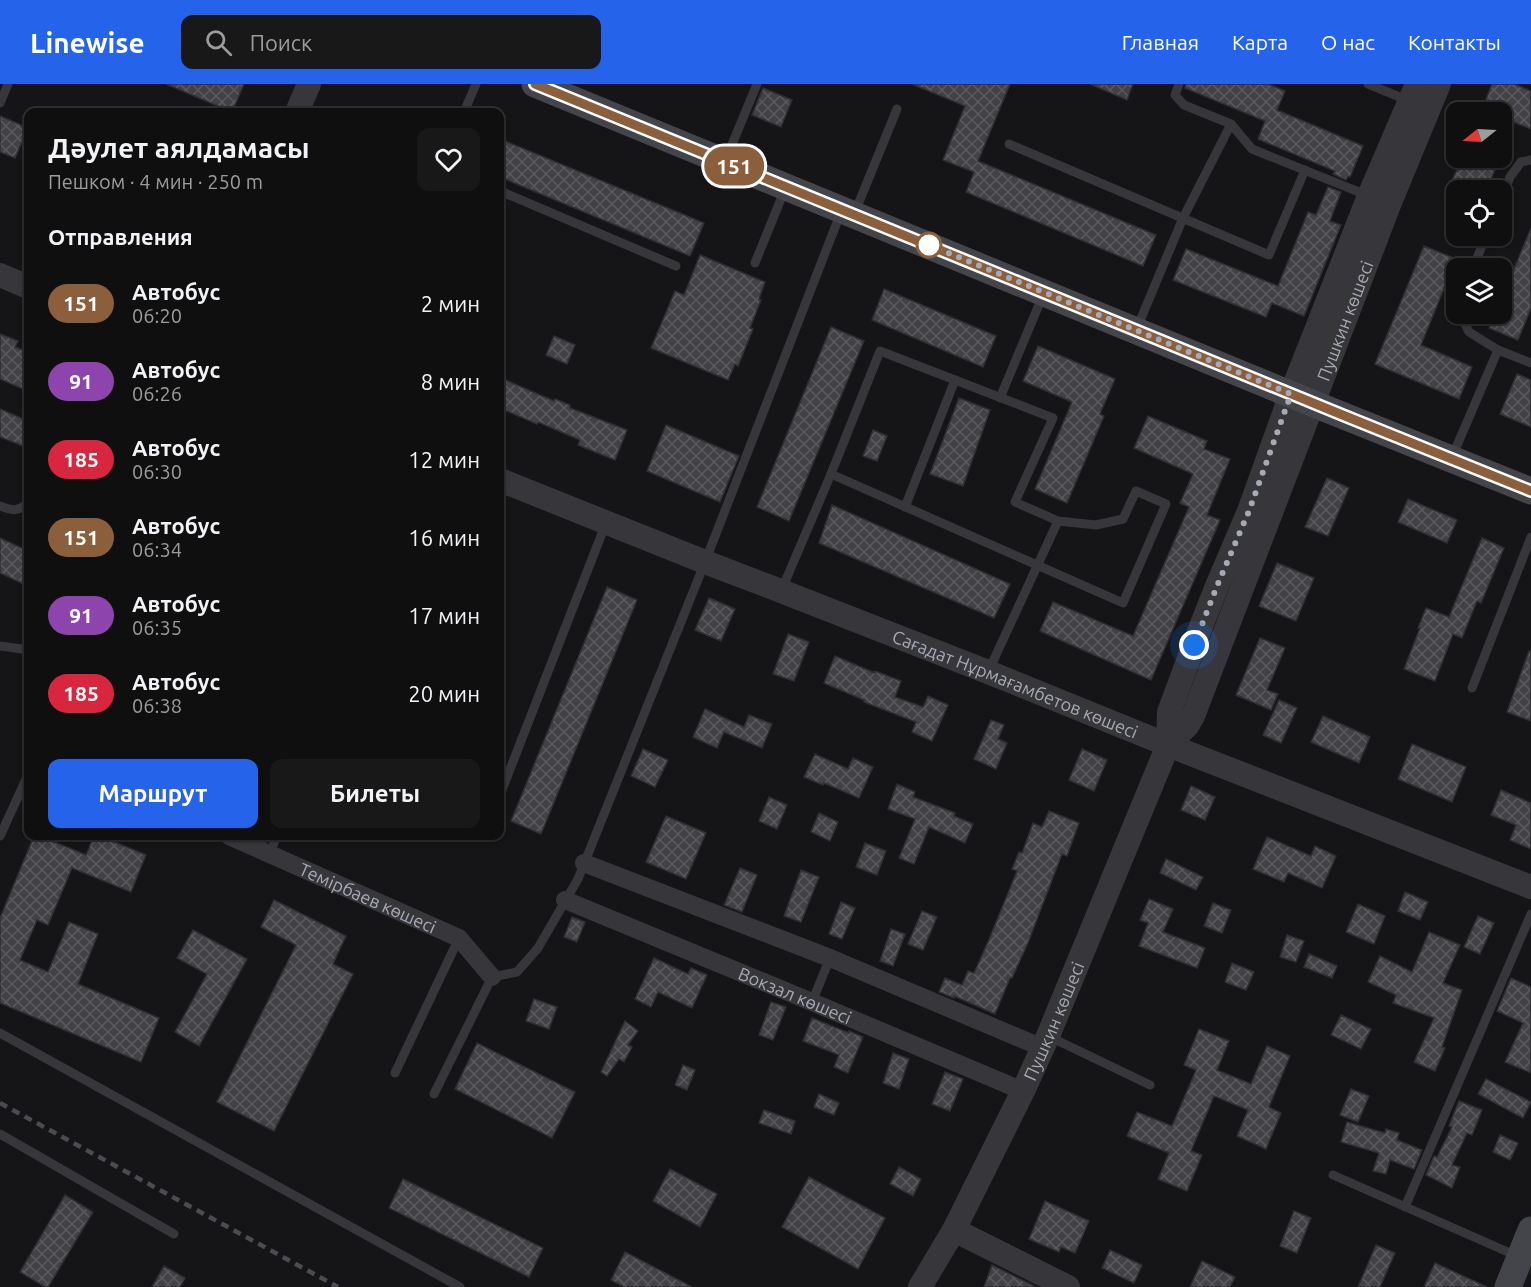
<!DOCTYPE html>
<html lang="ru">
<meta charset="utf-8">
<style>
:root{--surface:#100f10;--page:#191819;--text:#f1f3f6;--muted:#9c9c9f;--line:#302f30;--accent:#2563eb}
body{margin:0;font-family:Ubuntu,sans-serif;background:var(--page);color:var(--text);height:100vh;display:flex;flex-direction:column;font-size:22px;white-space:nowrap}
*{box-sizing:border-box;margin:0}
p{font-size:20px;color:var(--muted)}
.icon{flex:none;width:33px;height:33px;fill:none;stroke:currentColor;stroke-width:2;stroke-linecap:round;stroke-linejoin:round}
.map{position:relative;flex:1;overflow:hidden}
.drawer{position:absolute;left:24px;top:24px;width:480px;height:732px;display:flex;flex-direction:column;background:var(--surface);border-radius:12px;box-shadow:0 2px 4px #0004,0 0 0 2px var(--line)}
.drawer>*{flex:none}
.badge{padding:0 12px;border-radius:20px;font-size:21px;line-height:39px}
.needle{width:39px;rotate:252deg}
.controls{position:absolute;left:1446px;top:18px;display:grid;gap:12px}
.controls a{display:grid;place-items:center;width:66px;height:66px;border-radius:12px;background:var(--surface);box-shadow:0 2px 4px #0004,0 0 0 2px var(--line);font-size:30px}
.you{position:absolute;width:30px;height:30px;margin:-15px;border:4px solid #fff;border-radius:50%;background:#1a73e8;box-shadow:0 0 0 9px #1a73e833}
.map>.badge{position:absolute;translate:-50% -50%;box-shadow:0 0 0 3px #fff}
h2{padding:0 24px;font-size:22px;line-height:54px}
.round{display:grid;place-items:center;flex:none;width:63px;height:63px;border-radius:12px;background:var(--page)}
.head{display:flex;align-items:center;justify-content:space-between;height:102px;padding:0 24px}
h1{font-size:28px;font-weight:700;line-height:45px}
.button{display:flex;gap:12px;margin-top:auto;padding:12px 24px}
.button a{flex:1;height:69px;border-radius:12px;background:var(--accent);color:#fff;font-size:24px;font-weight:700;line-height:69px;text-align:center}
.button a+a{background:var(--page);color:var(--text)}
ul{padding:0;list-style:none}
li{display:flex;align-items:center;gap:18px;height:78px;padding:0 24px}
li div{flex:1}
li b{display:block;font-size:22px}
li em{font-style:normal}
li .badge{min-width:66px;font-weight:700;text-align:center}
header{display:flex;align-items:center;gap:36px;box-sizing:border-box;height:84px;padding:0 30px;background:var(--accent);color:#fff}
header strong{font-size:28px}
nav{display:flex;gap:33px;margin-inline-start:auto;font-size:21px}
.search{width:420px;height:54px;background:var(--page);display:flex;align-items:center;gap:15px;box-sizing:border-box;padding:0 21px;border-radius:12px;color:var(--muted);font-size:22px}
.map>svg:first-child{display:block}
.building{fill:url(#building-cross-hatch);stroke:#2f2e32;stroke-width:1.5}
.lines{fill:none;stroke-linecap:round;stroke-linejoin:round}
.service{stroke:#36363b;stroke-width:9}
.minor{stroke:#36363b;stroke-width:18}
.tertiary{stroke:#36363b;stroke-width:24}
.secondary{stroke:#44454b;stroke-width:27}
.rail{stroke:#4b4c52;stroke-width:4.5;stroke-dasharray:8 6;stroke-linecap:butt}
.line-casing{stroke:#fff;stroke-width:14}
.line{stroke:#8b5e3c;stroke-width:9}
.walk{stroke:#a7aab6;stroke-width:6;stroke-dasharray:0 10.8}
.stop-dot{fill:#fff;stroke:#8b5e3c;stroke-width:3}
.labels{text-anchor:middle;dominant-baseline:central;stroke-width:5;stroke-linejoin:round;paint-order:stroke}
.street-label{font-size:18px;fill:#a7aab6;stroke:#100f11}
</style>
<header>
<strong>Linewise</strong>
<div class="search"><svg class="icon" aria-label="search" viewBox="0 0 24 24"><circle cx="10" cy="10" r="6"/><path d="M15 15l6 6"/></svg>Поиск</div>
<nav><a>Главная</a><a>Карта</a><a>О нас</a><a>Контакты</a></nav>
</header>
<div class="map">
<svg width="1531" height="1203" viewBox="0 0 1531 1203">
<defs>
<pattern id="building-cross-hatch" width="8" height="8" patternUnits="userSpaceOnUse" patternTransform="scale(1.5)"><rect width="8" height="8" fill="#414146"/><path d="M0 0l8 8M0 8l8-8" fill="none" stroke="#5a5a5e"/></pattern>
</defs>
<rect width="100%" height="100%" fill="#151416"/>
<g class="building">
<polygon points="166,0 244,0 232,28"/>
<polygon points="912,0 1010,0 978,77 1156,151 1143,182 966,108 974,88 943,76 965,22"/>
<polygon points="1090,0 1133,0 1127,16"/>
<polygon points="1186,0 1268,0 1285,7 1277,26 1363,62 1350,93 1348,92 1346,96 1333,90 1335,87 1258,55 1265,37 1185,4"/>
<polygon points="1492,0 1514,0 1531,7 1531,45 1514,38 1502,68 1502,28 1481,28"/>
<polygon points="763,4 792,16 781,43 752,31"/>
<polygon points="0,32 28,44 15,74 0,68"/>
<polygon points="500,55 704,139 690,172 500,93"/>
<polygon points="1462,74 1500,74 1486,106 1448,106"/>
<polygon points="1328,103 1341,108 1330,137 1341,141 1304,232 1272,219 1266,233 1173,196 1186,165 1278,202 1308,128 1316,131"/>
<polygon points="1531,144 1531,224 1518,256 1489,244 1495,230 1502,230 1502,214"/>
<polygon points="1424,162 1456,175 1421,261 1472,283 1459,315 1375,280"/>
<polygon points="700,171 765,198 759,215 761,216 750,244 753,245 738,282 735,280 728,296 651,264 675,207 684,211"/>
<polygon points="884,205 996,252 983,283 872,236"/>
<polygon points="831,243 864,257 789,437 757,423"/>
<polygon points="0,250 18,257 15,263 28,268 28,307 0,295"/>
<polygon points="554,252 575,261 567,280 546,271"/>
<polygon points="1038,262 1115,295 1100,330 1104,332 1067,419 1035,405 1072,318 1023,297"/>
<polygon points="1517,290 1531,296 1531,343 1500,330"/>
<polygon points="503,295 554,317 555,315 570,321 570,324 627,346 615,376 578,361 580,356 538,338 537,340 500,324 500,303"/>
<polygon points="959,314 990,326 963,402 930,390"/>
<polygon points="0,325 28,337 28,364 0,353"/>
<polygon points="1148,332 1207,357 1204,365 1230,375 1207,431 1220,436 1151,596 1040,547 1053,518 1133,552 1189,423 1180,419 1193,390 1134,364"/>
<polygon points="666,341 739,372 720,418 647,387"/>
<polygon points="873,346 887,352 877,377 863,372"/>
<polygon points="1327,394 1349,404 1328,452 1305,443"/>
<polygon points="1408,415 1457,436 1447,459 1398,438"/>
<polygon points="832,421 1010,500 994,534 819,459"/>
<polygon points="0,454 28,467 28,502 0,489"/>
<polygon points="1482,454 1504,464 1481,519 1477,517 1462,554 1453,550 1435,597 1404,585 1420,544 1418,544 1426,524 1449,533"/>
<polygon points="1277,479 1314,494 1296,537 1259,522"/>
<polygon points="607,503 637,516 541,750 511,737"/>
<polygon points="709,514 735,525 721,557 695,546"/>
<polygon points="788,550 809,558 794,597 773,590"/>
<polygon points="1260,554 1285,564 1267,606 1278,610 1271,626 1236,611"/>
<polygon points="1529,567 1531,568 1531,637 1507,628"/>
<polygon points="835,572 875,589 875,587 901,597 895,613 923,623 928,612 948,621 932,657 912,648 916,638 864,618 864,616 824,599"/>
<polygon points="1279,616 1297,624 1281,659 1263,651"/>
<polygon points="705,625 744,643 749,631 772,640 762,664 724,648 717,664 693,653"/>
<polygon points="1323,632 1370,653 1359,679 1311,658"/>
<polygon points="991,636 1004,641 998,655 1007,659 996,685 974,675"/>
<polygon points="1412,660 1466,683 1452,718 1398,695"/>
<polygon points="643,665 668,676 655,703 631,692"/>
<polygon points="1082,665 1107,676 1094,707 1069,696"/>
<polygon points="815,670 848,685 853,674 873,683 859,714 824,699 823,701 804,693"/>
<polygon points="897,700 915,708 913,713 955,729 954,732 973,740 965,759 929,743 914,780 899,774 915,735 888,725"/>
<polygon points="1191,702 1215,713 1205,736 1181,726"/>
<polygon points="1501,706 1531,719 1531,765 1510,756 1516,741 1491,731"/>
<polygon points="769,713 787,721 777,745 759,737"/>
<polygon points="1049,727 1079,739 1067,772 1062,770 1028,859 1012,894 1010,894 995,930 954,912 954,914 939,908 945,894 962,901 968,887 974,889 988,858 1017,787 1012,785 1019,768 1022,769 1033,739 1042,743"/>
<polygon points="819,729 838,738 830,757 811,748"/>
<polygon points="666,732 706,749 686,795 646,778"/>
<polygon points="34,752 40,752 86,771 94,752 100,752 146,771 131,808 72,784 48,841 37,836 20,876 48,888 69,838 98,850 78,900 159,934 141,978 0,919 0,834"/>
<polygon points="1267,753 1311,772 1315,762 1336,772 1322,804 1288,789 1284,798 1253,785"/>
<polygon points="865,759 886,767 877,791 856,783"/>
<polygon points="1166,775 1203,793 1196,806 1160,789"/>
<polygon points="740,784 757,791 742,828 724,821"/>
<polygon points="801,786 819,793 801,838 784,832"/>
<polygon points="1405,808 1428,818 1420,836 1398,827"/>
<polygon points="1149,815 1173,825 1163,848 1205,864 1197,884 1139,862 1148,839 1140,836"/>
<polygon points="274,816 346,852 333,880 353,890 274,1047 217,1018 296,861 261,843"/>
<polygon points="841,818 855,824 842,855 829,850"/>
<polygon points="1213,819 1231,826 1222,849 1204,842"/>
<polygon points="1358,820 1385,832 1374,860 1346,848"/>
<polygon points="922,827 937,833 923,866 908,860"/>
<polygon points="1478,832 1494,839 1480,870 1464,863"/>
<polygon points="572,833 585,838 577,858 564,853"/>
<polygon points="891,845 905,850 893,882 880,877"/>
<polygon points="193,846 247,875 199,962 175,948 207,890 177,874"/>
<polygon points="1429,848 1460,861 1443,899 1462,906 1442,963 1445,964 1435,987 1414,978 1434,934 1393,919 1396,911 1368,898 1380,872 1412,888"/>
<polygon points="1287,851 1304,857 1296,878 1280,873"/>
<polygon points="1309,870 1337,882 1332,894 1304,883"/>
<polygon points="654,874 688,890 691,884 707,891 692,924 658,908 651,923 635,915"/>
<polygon points="1232,879 1254,888 1246,906 1225,898"/>
<polygon points="1511,894 1531,903 1531,989 1505,978 1523,939 1497,927"/>
<polygon points="534,915 557,923 549,945 526,937"/>
<polygon points="771,918 786,923 773,956 759,951"/>
<polygon points="1341,931 1371,945 1361,965 1331,951"/>
<polygon points="812,934 849,949 849,947 863,953 848,989 834,983 839,971 803,957"/>
<polygon points="625,937 638,947 628,961 632,963 624,978 619,975 607,992 601,988"/>
<polygon points="1199,945 1229,957 1217,986 1251,1000 1267,962 1290,972 1269,1023 1281,1029 1266,1065 1237,1052 1248,1026 1214,1012 1191,1067 1202,1071 1187,1107 1158,1095 1169,1069 1127,1052 1137,1028 1172,1042 1196,986 1184,981"/>
<polygon points="477,959 575,1008 552,1054 455,1005"/>
<polygon points="893,969 909,975 899,1005 883,999"/>
<polygon points="683,981 695,986 687,1006 675,1001"/>
<polygon points="945,988 963,995 950,1027 932,1020"/>
<polygon points="1486,995 1531,1018 1523,1034 1478,1010"/>
<polygon points="1351,1005 1369,1012 1358,1038 1340,1031"/>
<polygon points="819,1010 839,1019 834,1031 814,1023"/>
<polygon points="1459,1017 1482,1026 1472,1051 1467,1049 1452,1081 1460,1083 1452,1104 1426,1091 1434,1072 1437,1073 1452,1043 1449,1042"/>
<polygon points="764,1026 795,1037 791,1050 759,1039"/>
<polygon points="1347,1038 1385,1049 1386,1045 1399,1049 1397,1056 1422,1066 1414,1085 1390,1076 1386,1090 1373,1087 1379,1069 1341,1058"/>
<polygon points="1500,1051 1518,1059 1510,1076 1493,1068"/>
<polygon points="899,1083 921,1095 913,1112 890,1100"/>
<polygon points="670,1085 717,1110 700,1143 653,1117"/>
<polygon points="809,1093 885,1134 858,1185 782,1143"/>
<polygon points="403,1095 543,1164 529,1193 389,1124"/>
<polygon points="65,1111 93,1128 48,1203 45,1203 20,1188"/>
<polygon points="1045,1117 1089,1137 1075,1169 1061,1163 1059,1168 1029,1155"/>
<polygon points="1294,1127 1311,1134 1297,1169 1280,1162"/>
<polygon points="1376,1161 1395,1169 1380,1203 1358,1203"/>
<polygon points="1110,1166 1142,1181 1134,1199 1102,1184"/>
<polygon points="625,1168 692,1203 624,1203 611,1196"/>
<polygon points="1202,1177 1235,1193 1230,1203 1190,1203"/>
<polygon points="1435,1179 1487,1203 1424,1203"/>
<polygon points="992,1181 1036,1203 984,1203"/>
<polygon points="164,1182 185,1194 180,1203 152,1203"/>
</g>
<g class="lines">
<g class="service">
<polyline points="1179,0 1175,11 1184,21 1231,40 1252,65 1369,112"/>
<polyline points="1368,0 1407,16"/>
<polyline points="0,19 8,0"/>
<polyline points="464,28 476,0"/>
<polyline points="1009,60 1269,171 1305,86"/>
<polyline points="726,75 757,0"/>
<polyline points="500,107 676,182"/>
<polyline points="1502,114 1510,93 1521,78 1531,76"/>
<polyline points="855,128 897,25"/>
<polyline points="755,179 785,105"/>
<polyline points="1473,184 1486,152"/>
<polyline points="1137,244 1183,134 1231,40"/>
<polyline points="1498,266 1531,279"/>
<polyline points="1000,314 1043,211"/>
<polyline points="1452,373 1498,266 1469,248 1461,232 1461,230"/>
<polyline points="831,390 1123,519 1166,420 1136,407 1123,435 1096,441 1058,437 989,586"/>
<path d="M 0,422 C 12,427 19,428 28,418"/>
<polyline points="905,423 955,296"/>
<polyline points="782,505 831,390 880,267 1053,334 1015,418 1058,437"/>
<polyline points="0,562 22,565 28,564"/>
<polyline points="1472,604 1531,453"/>
<polyline points="500,711 606,439"/>
<polyline points="0,752 28,691"/>
<polyline points="269,770 277,752"/>
<polyline points="812,918 830,874"/>
<polyline points="0,949 460,1203"/>
<polyline points="1048,952 1150,1001"/>
<polyline points="395,989 459,854"/>
<polyline points="434,1010 492,893 517,888 538,864 578,795 705,478 841,128"/>
<polyline points="0,1050 174,1150"/>
<polyline points="1333,1091 1517,1172"/>
<polyline points="1405,1123 1531,830"/>
</g>
<g class="minor">
<path id="s1" d="M 229,752 L 459,854 L 492,893"/>
<polyline points="584,779 830,874 1043,964"/>
<path id="s2" d="M 565,816 L 812,918 L 1023,1007"/>
</g>
<g class="tertiary">
<polyline points="297,28 309,0"/>
<polyline points="0,191 28,203"/>
<path id="s3" d="M 500,396 L 705,478 L 781,507 L 988,588 L 1168,661 L 1531,803"/>
<path id="s4" d="M 1168,661 L 1187,642 L 1193,632 L 1389,121 L 1439,0"/>
<polyline points="954,1146 1068,1203"/>
<path id="s5" d="M 920,1203 L 954,1146 L 1023,1007 L 1048,952 L 1168,661 L 1169,628 L 1200,545 L 1217,502 L 1249,427 L 1291,310 L 1369,112 L 1417,0"/>
</g>
<g class="secondary">
<polyline points="535,0 1324,324 1531,407"/>
<polyline points="1508,1203 1531,1146"/>
</g>
<polyline class="rail" points="0,1019 338,1203"/>
</g>
<g class="lines">
<defs>
<polyline id="line" points="535,0 1345,332 1531,407"/>
</defs>
<use href="#line" class="line-casing"/>
<use href="#line" class="line"/>
<polyline class="walk" points="929,161 1291,310 1249,427 1217,502 1194,561"/>
</g>
<circle class="stop-dot" cx="929" cy="161" r="12"/>
<g class="labels">
<g class="street-label">
<text stroke="none"><textPath href="#s4" startOffset="462">Пушкин көшесі</textPath></text>
<text stroke="none"><textPath href="#s3" startOffset="554">Сағадат Нұрмағамбетов көшесі</textPath></text>
<text stroke="none"><textPath href="#s1" startOffset="152">Темірбаев көшесі</textPath></text>
<text stroke="none"><textPath href="#s2" startOffset="249">Вокзал көшесі</textPath></text>
<text stroke="none"><textPath href="#s5" startOffset="298">Пушкин көшесі</textPath></text>
</g>
</g>
</svg>
<div class="controls">
<a><svg class="needle" viewBox="-14 -14 28 28"><path d="M0-13l5 13h-10z" fill="#e53935"/><path d="M0 13l5-13h-10z" fill="#9c9c9f"/></svg></a>
<a><svg class="icon" aria-label="locate" viewBox="0 0 24 24"><circle cx="12" cy="12" r="6"/><path d="M12 2v4M12 18v4M2 12h4M18 12h4"/></svg></a>
<a><svg class="icon" aria-label="layers" viewBox="0 0 24 24"><path d="M12 4l9 5-9 5-9-5zM3 14l9 5 9-5"/></svg></a>
</div>
<div class="you" style="left:1194px;top:561px"></div>
<b class="badge" style="left:734px;top:82px;background:#8b5e3c;color:#fff">151</b>
<section class="drawer">
<div class="head"><div><h1>Дәулет аялдамасы</h1><p>Пешком · 4 мин · 250 m</p></div><a class="round"><svg class="icon" aria-label="heart" viewBox="0 0 24 24"><path d="M12 20l-8-8c-3-5 5-10 8-4 3-6 11-1 8 4z"/></svg></a></div>
<h2>Отправления</h2>
<ul>
<li><span class="badge" style="background:#8b5e3c;color:#fff">151</span><div><b>Автобус</b><p>06:20</p></div><em>2 мин</em></li>
<li><span class="badge" style="background:#8e44ad;color:#fff">91</span><div><b>Автобус</b><p>06:26</p></div><em>8 мин</em></li>
<li><span class="badge" style="background:#d7263d;color:#fff">185</span><div><b>Автобус</b><p>06:30</p></div><em>12 мин</em></li>
<li><span class="badge" style="background:#8b5e3c;color:#fff">151</span><div><b>Автобус</b><p>06:34</p></div><em>16 мин</em></li>
<li><span class="badge" style="background:#8e44ad;color:#fff">91</span><div><b>Автобус</b><p>06:35</p></div><em>17 мин</em></li>
<li><span class="badge" style="background:#d7263d;color:#fff">185</span><div><b>Автобус</b><p>06:38</p></div><em>20 мин</em></li>
</ul>
<div class="button"><a>Маршрут</a><a>Билеты</a></div>
</section>
</div>
